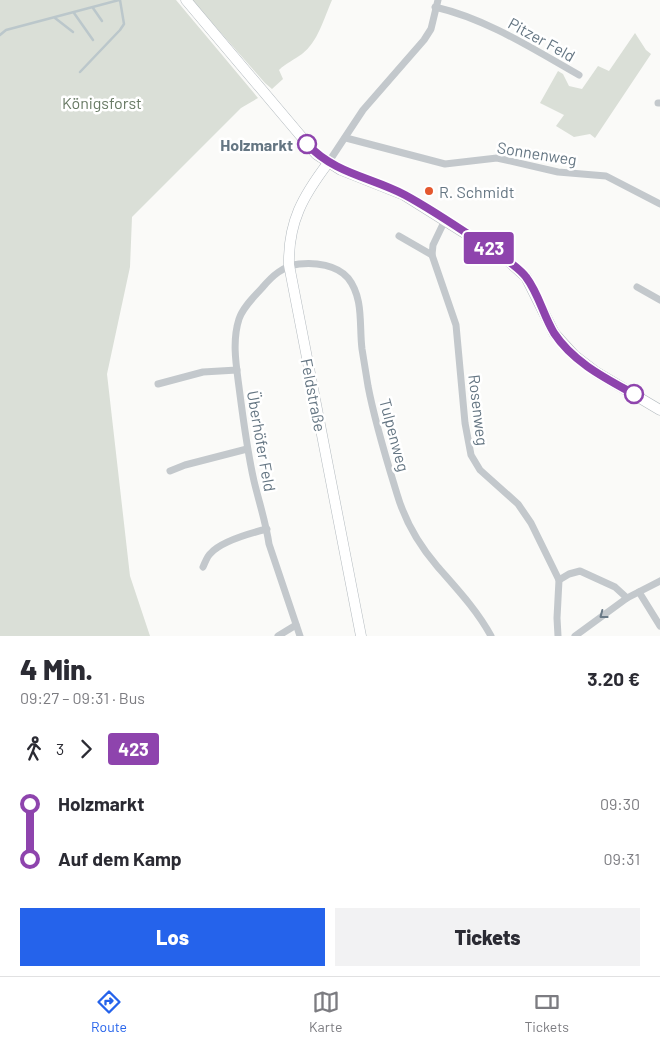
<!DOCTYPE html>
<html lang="de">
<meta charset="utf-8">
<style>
:root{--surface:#fff;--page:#f2f2f3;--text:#2b2b33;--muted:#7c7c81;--line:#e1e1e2;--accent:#2563eb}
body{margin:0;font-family:Barlow,sans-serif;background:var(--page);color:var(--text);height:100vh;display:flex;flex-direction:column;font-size:19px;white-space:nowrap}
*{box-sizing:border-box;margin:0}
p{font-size:16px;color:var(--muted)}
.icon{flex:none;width:28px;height:28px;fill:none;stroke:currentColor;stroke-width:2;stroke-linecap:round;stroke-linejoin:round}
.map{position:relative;height:636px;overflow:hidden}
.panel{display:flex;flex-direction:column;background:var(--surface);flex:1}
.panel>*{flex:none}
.badge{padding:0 10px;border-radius:4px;font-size:18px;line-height:32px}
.map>.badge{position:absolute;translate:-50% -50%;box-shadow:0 0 0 2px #fff}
.legs{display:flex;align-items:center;gap:8px;height:55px;padding:0 20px;font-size:16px}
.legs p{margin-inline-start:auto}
.head{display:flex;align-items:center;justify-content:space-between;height:85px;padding:0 20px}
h1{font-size:28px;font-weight:800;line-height:38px}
.action{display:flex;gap:10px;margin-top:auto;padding:10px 20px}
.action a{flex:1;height:58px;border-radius:0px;background:var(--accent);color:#fff;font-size:20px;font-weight:800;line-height:58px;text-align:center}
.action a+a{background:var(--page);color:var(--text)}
ul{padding:0 20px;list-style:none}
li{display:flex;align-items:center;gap:18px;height:55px;font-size:19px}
li i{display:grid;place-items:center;width:8px;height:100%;margin:0 6px;background:currentColor}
li i::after{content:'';width:12px;height:12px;margin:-6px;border:4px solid;border-radius:50%;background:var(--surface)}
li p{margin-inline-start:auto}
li:first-child i{background:linear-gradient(#0000 50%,currentColor 0)}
li:last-child i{background:linear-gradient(currentColor 50%,#0000 0)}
.tabs{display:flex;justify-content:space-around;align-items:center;height:70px;border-top:1px solid var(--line);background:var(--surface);font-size:14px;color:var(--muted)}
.tabs a{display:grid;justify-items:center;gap:2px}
.tabs .selected{color:var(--accent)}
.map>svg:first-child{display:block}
.green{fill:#dadfd7}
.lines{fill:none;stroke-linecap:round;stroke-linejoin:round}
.stream{stroke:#bbc7cb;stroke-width:2.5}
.secondary-casing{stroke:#b3babf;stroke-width:11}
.minor{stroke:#c3c8cc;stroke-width:7}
.secondary{stroke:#fff;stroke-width:10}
.oneway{stroke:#6a7a87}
.line-1-casing{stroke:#fff;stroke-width:11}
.line-1{stroke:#8e44ad;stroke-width:8}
.stop-1-dot{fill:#fff;stroke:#8e44ad;stroke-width:2.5}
.poi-dot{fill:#e4572e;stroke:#fff;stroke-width:2}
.labels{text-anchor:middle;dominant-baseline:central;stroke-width:5;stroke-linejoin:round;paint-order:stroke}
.street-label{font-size:16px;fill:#657683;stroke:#fff}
.park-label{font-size:16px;fill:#687a64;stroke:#fff}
.stop-label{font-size:16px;font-weight:bold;fill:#657683;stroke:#fff;text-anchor:end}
.poi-label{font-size:16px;fill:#657683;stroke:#fff;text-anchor:start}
</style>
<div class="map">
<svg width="660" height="636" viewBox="0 0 660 636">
<rect width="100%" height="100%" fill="#fafaf8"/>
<g class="green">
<polygon points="0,0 176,0 258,98 241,108 132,217 130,267 107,374 130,576 150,636 0,636"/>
<path d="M 192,0 L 332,0 C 324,18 318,42 302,54 C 294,60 286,63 279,70 L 283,79 L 272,89 L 265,83 Z"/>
<polygon points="635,33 646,50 651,54 595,138 590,134 574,137 556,126 564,115 540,103 558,71 563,74 569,86 582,89 598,66 609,71"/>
</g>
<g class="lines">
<g class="stream">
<polyline points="93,8 102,21"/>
<polyline points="74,13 93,40"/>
<polyline points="55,18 73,32"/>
<polyline points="0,35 6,30 119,0"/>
<polyline points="80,72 120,30 124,24 120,0"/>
</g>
<defs>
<g id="secondary">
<polyline points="186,0 316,154 341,170 404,195 506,259 526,277 554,333 574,355 596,372 660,410"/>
<path d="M 328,163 C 303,196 288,222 289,265 L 361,636"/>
</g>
</defs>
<use href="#secondary" class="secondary-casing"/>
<g class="minor">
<path d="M 435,7 C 487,19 533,49 579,75"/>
<polyline points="658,103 660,103"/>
<polyline points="346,138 445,164 497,158 558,172 606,176 660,204"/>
<polyline points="328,163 363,110 424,40 431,29 438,0"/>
<polyline points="445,220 433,245 432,255 456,325 465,423 471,455 480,470 518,504 531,523 559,580 557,618 558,636"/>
<polyline points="399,236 432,255"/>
<polyline points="637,287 660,300"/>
<polyline points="158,384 203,372 237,370"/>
<polyline points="170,471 185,465 247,449"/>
<path d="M 203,567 C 205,563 207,556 211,553 C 222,541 251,533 267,529"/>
<polyline points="559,580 569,574 580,571 615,587 627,598"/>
<polyline points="639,592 660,626"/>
<polyline points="278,636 296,625"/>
<path d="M 300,636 L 269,544 C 266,523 259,502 254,481 C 247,450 243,418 239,387 C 236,364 232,341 239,319 C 243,307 254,297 262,288 C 272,276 283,266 299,264 C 315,262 337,265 348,278 C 364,298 359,326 362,349 C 364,361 366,374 368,386 C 375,423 386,458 397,494 C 405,521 419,545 437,566 C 457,589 477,610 491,636"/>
<polyline points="575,636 627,598 660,581"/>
</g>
<use href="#secondary" class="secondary"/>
</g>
<defs><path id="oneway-chevron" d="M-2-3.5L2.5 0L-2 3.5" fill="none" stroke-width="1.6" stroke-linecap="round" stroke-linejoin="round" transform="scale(1.25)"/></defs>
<use class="oneway" href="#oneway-chevron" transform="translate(603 615) rotate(143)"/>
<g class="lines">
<defs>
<path id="line-1" d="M 307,144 C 335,174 371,177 405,195 C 440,214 473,238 506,259 C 513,265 521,270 526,277 C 539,294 543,315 554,333 C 573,362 605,378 634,394"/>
</defs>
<use href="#line-1" class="line-1-casing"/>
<use href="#line-1" class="line-1"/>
</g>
<g class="stop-1-dot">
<circle cx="307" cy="144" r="9"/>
<circle cx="634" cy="394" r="9"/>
</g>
<circle class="poi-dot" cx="429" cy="191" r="5"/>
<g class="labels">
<g class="street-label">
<text transform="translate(542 39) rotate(29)">Pitzer Feld</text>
<text transform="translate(537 153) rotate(9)">Sonnenweg</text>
<text transform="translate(314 395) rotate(79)">Feldstraße</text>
<text transform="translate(479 410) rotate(83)">Rosenweg</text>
<text transform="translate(395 435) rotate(75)">Tulpenweg</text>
<text transform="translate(262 441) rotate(80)">Überhöfer Feld</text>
</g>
<g class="park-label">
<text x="102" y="102">Königsforst</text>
</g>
<g class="stop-label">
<text x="293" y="144">Holzmarkt</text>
</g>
<g class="poi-label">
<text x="439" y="191">R. Schmidt</text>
</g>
</g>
</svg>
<b class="badge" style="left:489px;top:248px;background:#8e44ad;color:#fff">423</b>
</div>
<section class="panel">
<div class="head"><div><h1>4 Min.</h1><p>09:27 – 09:31 · Bus</p></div><b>3.20 €</b></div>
<div class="legs"><svg class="icon" aria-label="walk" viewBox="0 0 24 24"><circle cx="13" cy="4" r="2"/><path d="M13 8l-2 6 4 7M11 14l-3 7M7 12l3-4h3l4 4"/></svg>3<svg class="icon" aria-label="forward" viewBox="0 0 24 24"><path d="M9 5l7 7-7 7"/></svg><b class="badge" style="background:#8e44ad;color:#fff">423</b></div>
<ul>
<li><i style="color:#8e44ad"></i><b>Holzmarkt</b><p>09:30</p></li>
<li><i style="color:#8e44ad"></i><b>Auf dem Kamp</b><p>09:31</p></li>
</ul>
<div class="action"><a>Los</a><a>Tickets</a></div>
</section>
<nav class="tabs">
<a class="selected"><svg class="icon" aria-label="directions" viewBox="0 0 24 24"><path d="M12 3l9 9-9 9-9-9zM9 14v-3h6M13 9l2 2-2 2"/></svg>Route</a>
<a><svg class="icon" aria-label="map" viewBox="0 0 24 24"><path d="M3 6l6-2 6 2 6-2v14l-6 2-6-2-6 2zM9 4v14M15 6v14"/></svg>Karte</a>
<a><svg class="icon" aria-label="tickets" viewBox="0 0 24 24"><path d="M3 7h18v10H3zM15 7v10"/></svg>Tickets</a>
</nav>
